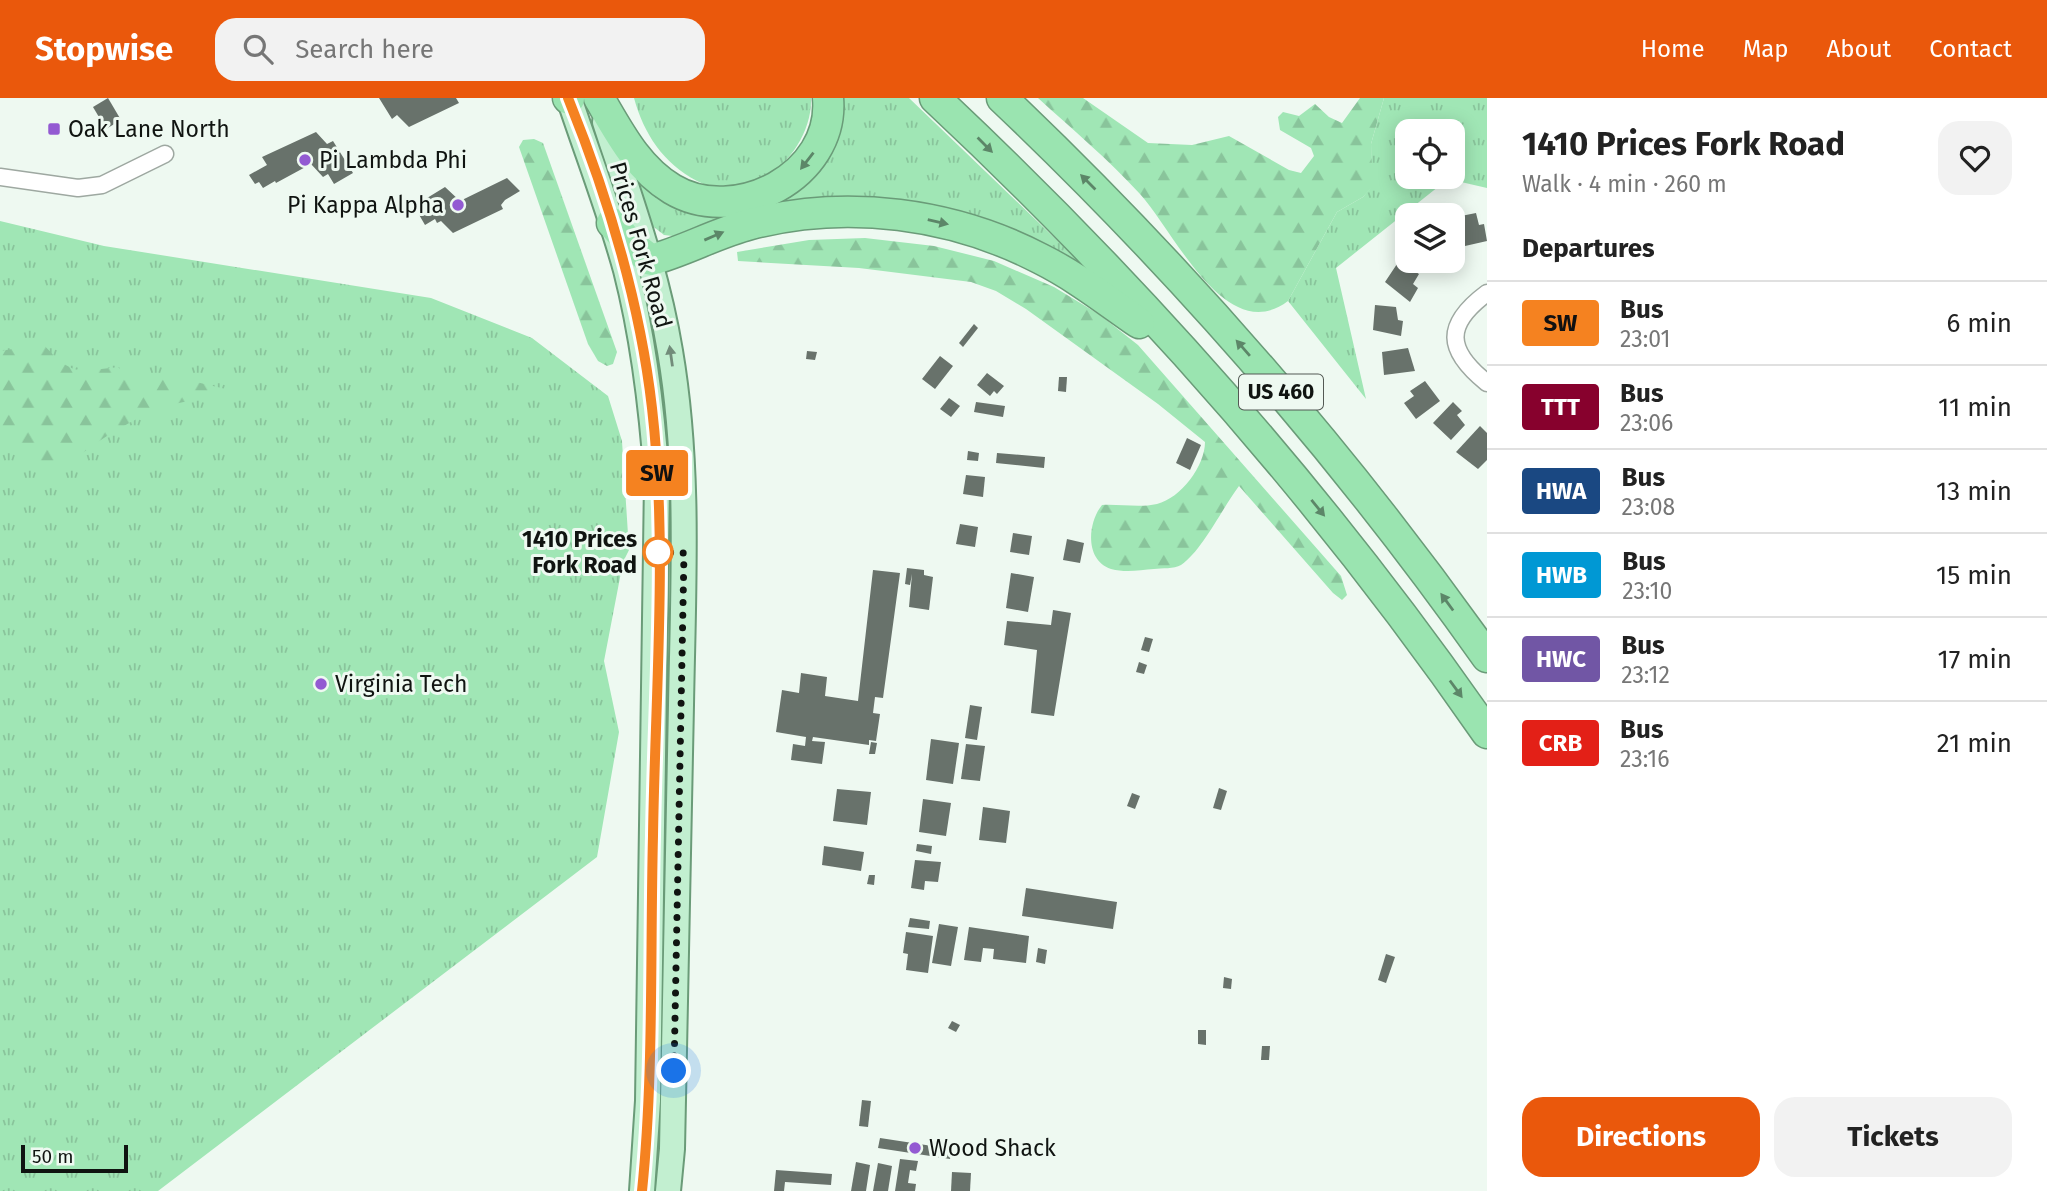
<!DOCTYPE html>
<meta charset="utf-8">
<style>
:root{--surface:#fff;--page:#f2f2f2;--text:#222;--muted:#767676;--line:#e0e0e0;--accent:#ea580c}
body{margin:0;font-family:"Fira Sans",sans-serif;background:var(--page);color:var(--text);height:100vh;display:flex;flex-direction:column;font-size:26px;white-space:nowrap}
*{box-sizing:border-box;margin:0}
p{font-size:23px;color:var(--muted)}
.icon{flex:none;width:38px;height:38px;fill:none;stroke:currentColor;stroke-width:2;stroke-linecap:round;stroke-linejoin:round}
.map{position:relative;flex:1;overflow:hidden}
.details{display:flex;flex-direction:column;background:var(--surface);width:560px}
.details>*{flex:none}
.badge{padding:0 14px;border-radius:5px;font-size:24px;line-height:46px}
.tools{position:absolute;left:1395px;top:21px;display:grid;gap:14px}
.tools a{display:grid;place-items:center;width:70px;height:70px;border-radius:14px;background:var(--surface);box-shadow:0 4px 18px #0003;font-size:35px}
.scale{position:absolute;left:21px;bottom:18px;width:107px;box-sizing:border-box;padding-left:7px;border:4px solid #101411;border-top:0;font-size:19px;line-height:24px;white-space:nowrap;color:#101411;-webkit-text-stroke:5px #eef9f1;paint-order:stroke}
.you{position:absolute;width:35px;height:35px;margin:-18px;border:5px solid #fff;border-radius:50%;background:#1a73e8;box-shadow:0 0 0 10px #1a73e833}
.map>.badge{position:absolute;translate:-50% -50%;box-shadow:0 0 0 4px #fff}
h2{padding:0 35px;font-size:26px;line-height:63px}
.round{display:grid;place-items:center;flex:none;width:74px;height:74px;border-radius:21px;background:var(--page)}
.overview{display:flex;align-items:center;justify-content:space-between;height:119px;padding:0 35px}
h1{font-size:33px;font-weight:700;line-height:52px}
.primary-button{display:flex;gap:14px;margin-top:auto;padding:14px 35px}
.primary-button a{flex:1;height:80px;border-radius:21px;background:var(--accent);color:#fff;font-size:28px;font-weight:700;line-height:80px;text-align:center}
.primary-button a+a{background:var(--page);color:var(--text)}
ul{padding:0;list-style:none}
li{display:flex;align-items:center;gap:21px;height:84px;padding:0 35px;border-top:2px solid var(--line)}
li div{flex:1}
li b{display:block;font-size:26px}
li em{font-style:normal}
li .badge{min-width:77px;font-weight:700;text-align:center}
header{display:flex;align-items:center;gap:42px;box-sizing:border-box;height:98px;padding:0 35px;background:var(--accent);color:#fff}
header strong{font-size:33px}
nav{display:flex;gap:38px;margin-inline-start:auto;font-size:24px}
.search{width:490px;height:63px;background:var(--page);display:flex;align-items:center;gap:18px;box-sizing:border-box;padding:0 24px;border-radius:21px;color:var(--muted);font-size:26px}
main{display:flex;flex:1;min-height:0}
.map>svg:first-child{display:block}
.grass{fill:url(#grass-tufts);fill-rule:evenodd}
.forest{fill:url(#forest-firs)}
.building{fill:#68726b}
.lines{fill:none;stroke-linecap:round;stroke-linejoin:round}
.minor-casing{stroke:#9ea8a1;stroke-width:19}
.primary-casing{stroke:#6a9b78;stroke-width:28}
.motorway-casing{stroke:#6a9b78;stroke-width:33}
.minor{stroke:#fff;stroke-width:16}
.primary{stroke:#c2efd0;stroke-width:24}
.motorway{stroke:#9ae4b0;stroke-width:30}
.oneway{fill:#5c8668}
.oneway2{fill:#728c7a}
.line-casing{stroke:#fff;stroke-width:16}
.line{stroke:#f58220;stroke-width:10}
.walk{stroke:#101411;stroke-width:7;stroke-dasharray:0 12.6}
.poi-dot{fill:#935ad2;stroke:#eef9f1;stroke-width:2.5}
.stop-dot{fill:#fff;stroke:#f58220;stroke-width:3.5}
.labels{text-anchor:middle;dominant-baseline:central;stroke-width:6;stroke-linejoin:round;paint-order:stroke}
.shield{fill:#eef9f1;stroke:#535954;stroke-width:2}
.shield-label{font-size:21px;font-weight:bold;fill:#101411}
.poi-label{font-size:23px;fill:#101411;stroke:#eef9f1;text-anchor:start}
.street-label{font-size:23px;fill:#101411;stroke:#eef9f1}
.stop-label{font-size:23px;font-weight:bold;fill:#101411;stroke:#eef9f1;text-anchor:end}
</style>
<header>
<strong>Stopwise</strong>
<div class="search"><svg class="icon" aria-label="search" viewBox="0 0 24 24"><circle cx="10" cy="10" r="6"/><path d="M15 15l6 6"/></svg>Search here</div>
<nav><a>Home</a><a>Map</a><a>About</a><a>Contact</a></nav>
</header>
<main>
<div class="map">
<svg width="1487" height="1093" viewBox="0 0 1487 1093">
<defs>
<pattern id="grass-tufts" width="24" height="20" patternUnits="userSpaceOnUse" patternTransform="scale(1.75)"><rect width="24" height="20" fill="#a0e6b5"/><path d="M3 7l-1-3M5 7V3M7 7l1-3M15 17l-1-3M17 17v-4M19 17l1-3" fill="none" stroke="#89c49b"/></pattern>
<pattern id="forest-firs" width="22" height="20" patternUnits="userSpaceOnUse" patternTransform="scale(1.75)"><rect width="22" height="20" fill="#a0e6b5"/><path d="M5 1l3.5 6h-7zM16 11l3.5 6h-7z" fill="#89c49b"/></pattern>
</defs>
<rect width="100%" height="100%" fill="#eef9f1"/>
<g class="grass">
<path d="M 634,0 L 811,0 C 813,54 751,112 697,83 C 663,65 644,36 634,0 Z"/>
<polygon points="835,0 909,0 1115,198 937,115 681,139 664,137 650,126 625,51 652,83 760,106"/>
<path d="M 1384,0 L 1487,0 L 1487,90 L 1448,81 L 1336,170 L 1366,301 L 1288,203 L 1337,114 L 1363,99 L 1372,88 L 1371,46 ZM 1407,33 L 1452,33 L 1452,79 L 1407,79 Z"/>
<polygon points="0,123 104,148 431,200 532,240 608,298 622,343 629,452 623,464 604,563 619,634 597,759 158,1093 0,1093"/>
</g>
<g class="forest">
<path d="M 1038,0 L 1083,0 L 1148,45 L 1192,47 L 1229,38 L 1289,72 L 1301,75 L 1314,58 L 1311,50 L 1280,32 L 1278,19 L 1283,14 L 1299,18 L 1315,6 L 1329,19 L 1342,25 L 1360,0 L 1384,0 L 1371,46 L 1373,88 L 1363,99 L 1337,114 L 1288,203 C 1226,250 1174,133 1140,96 C 1109,62 1072,31 1038,0 Z"/>
<polygon points="534,41 543,45 617,254 613,266 607,268 598,263 588,246 519,49 523,42"/>
<path d="M 865,140 L 934,148 L 994,163 L 1054,189 L 1100,217 L 1138,247 L 1341,478 L 1347,497 L 1342,502 L 1333,495 L 1239,388 C 1223,409 1202,453 1181,467 C 1174,471 1162,470 1154,471 C 1140,472 1126,475 1111,471 C 1084,462 1088,424 1102,407 C 1120,406 1140,410 1157,406 C 1181,400 1205,368 1205,344 L 1158,306 L 1026,211 L 996,193 L 971,184 L 859,170 L 738,163 L 737,154 L 809,142 Z"/>
<path d="M 43,246 C 72,278 77,274 118,269 L 131,282 L 166,277 L 243,295 C 222,299 200,300 179,305 C 136,316 91,346 58,375 L 0,344 L 0,253 Z"/>
</g>
<g class="building">
<polygon points="108,0 121,22 106,31 93,9"/>
<polygon points="379,0 456,0 459,5 409,29 397,17 392,21"/>
<polygon points="316,34 327,46 333,43 353,75 334,86 328,76 323,79 311,66 276,85 275,83 263,90 259,84 255,86 249,77 267,67 262,59"/>
<polygon points="507,80 520,93 505,102 501,107 503,111 453,135 441,123 437,125 435,121 425,127 414,108 445,89 460,103"/>
<polygon points="1476,115 1479,127 1484,126 1487,143 1465,148 1464,143 1461,144 1456,119"/>
<polygon points="1399,163 1419,176 1413,186 1418,190 1410,204 1385,184"/>
<polygon points="1424,163 1444,163 1432,173"/>
<polygon points="1375,207 1396,209 1398,222 1403,223 1401,238 1373,232"/>
<polygon points="974,226 978,230 963,249 959,245"/>
<polygon points="1408,250 1415,273 1384,277 1382,254"/>
<polygon points="807,253 817,254 815,262 806,261"/>
<polygon points="940,258 953,268 935,291 922,281"/>
<polygon points="987,275 1004,288 997,296 994,293 990,298 977,287"/>
<polygon points="1059,279 1067,279 1066,294 1058,293"/>
<polygon points="1425,283 1440,303 1416,321 1404,305 1414,298 1410,293"/>
<polygon points="949,300 960,308 951,319 940,311"/>
<polygon points="976,304 1005,308 1003,319 974,314"/>
<polygon points="1453,304 1462,313 1457,317 1465,327 1451,342 1433,325"/>
<polygon points="1480,328 1487,335 1487,362 1478,371 1456,354"/>
<polygon points="1187,340 1201,347 1190,372 1176,365"/>
<polygon points="968,353 979,355 978,363 967,362"/>
<polygon points="997,355 1045,359 1044,370 996,365"/>
<polygon points="966,377 985,379 983,399 963,396"/>
<polygon points="960,426 978,429 975,449 956,446"/>
<polygon points="1013,435 1032,438 1029,457 1010,454"/>
<polygon points="1067,441 1084,445 1080,465 1063,462"/>
<polygon points="907,470 924,472 924,477 933,479 929,512 909,509 912,476 910,487 905,486"/>
<polygon points="873,472 900,475 883,600 875,599 873,615 880,616 876,643 869,642 869,647 813,639 812,643 825,644 822,666 791,662 793,646 805,648 806,639 776,634 782,592 799,595 801,575 827,579 825,598 858,603"/>
<polygon points="1011,475 1034,479 1028,514 1006,510"/>
<polygon points="1053,512 1071,515 1054,618 1031,615 1037,552 1004,547 1007,523 1051,527"/>
<polygon points="1145,539 1153,541 1149,554 1141,552"/>
<polygon points="1139,564 1147,567 1144,576 1136,574"/>
<polygon points="970,607 982,609 977,642 965,640"/>
<polygon points="931,641 959,645 953,686 926,682"/>
<polygon points="871,644 877,645 875,656 869,656"/>
<polygon points="966,646 985,648 980,683 961,681"/>
<polygon points="1219,690 1227,693 1221,712 1213,710"/>
<polygon points="837,691 871,694 867,727 833,723"/>
<polygon points="1132,695 1140,698 1135,711 1127,708"/>
<polygon points="923,701 951,705 946,738 919,734"/>
<polygon points="983,709 1010,713 1006,745 979,742"/>
<polygon points="917,746 932,748 931,756 916,753"/>
<polygon points="824,748 864,754 861,773 822,767"/>
<polygon points="915,762 941,764 938,784 925,783 924,792 911,790"/>
<polygon points="869,777 875,777 874,787 867,786"/>
<polygon points="1026,790 1117,804 1113,831 1022,818"/>
<polygon points="910,820 930,823 929,831 908,829"/>
<polygon points="939,826 958,829 951,868 932,865"/>
<polygon points="969,829 1029,838 1026,865 993,861 994,851 983,850 981,864 964,862"/>
<polygon points="906,834 933,838 928,875 906,872 908,856 903,855"/>
<polygon points="1038,850 1047,852 1045,866 1036,864"/>
<polygon points="1386,856 1395,859 1386,885 1378,882"/>
<polygon points="1224,879 1232,881 1231,891 1223,890"/>
<polygon points="952,923 960,927 956,934 948,930"/>
<polygon points="1198,932 1206,932 1206,947 1198,946"/>
<polygon points="1262,948 1270,948 1269,962 1261,962"/>
<polygon points="862,1002 871,1003 868,1029 859,1028"/>
<polygon points="880,1040 952,1051 950,1061 878,1050"/>
<polygon points="900,1061 918,1063 916,1073 910,1072 908,1085 916,1086 915,1093 895,1093"/>
<polygon points="856,1064 870,1067 866,1093 851,1093"/>
<polygon points="878,1065 892,1068 888,1093 873,1093"/>
<polygon points="776,1072 832,1076 831,1087 785,1084 784,1093 774,1093"/>
<polygon points="952,1074 971,1075 970,1093 951,1093"/>
</g>
<g class="lines">
<defs>
<g id="minor">
<polyline points="0,79 78,90 102,87 165,56"/>
<path d="M 1487,195 C 1444,227 1446,252 1487,285"/>
</g>
<g id="primary">
<path d="M 569,0 C 588,57 610,114 626,172 C 644,242 652,311 657,383 L 648,1003 L 642,1093"/>
<path d="M 605,24 C 630,100 657,174 670,253 C 690,370 683,489 681,607 C 678,755 675,903 672,1051 L 668,1093"/>
</g>
<g id="motorway">
<polyline points="568,0 569,1"/>
<path d="M 599,0 C 619,34 637,70 672,91 C 735,129 835,78 828,0"/>
<path d="M 935,0 C 1140,192 1327,404 1487,635"/>
<path d="M 1002,0 C 1181,170 1344,357 1487,559"/>
<path d="M 612,125 L 630,146 L 651,162 C 685,153 716,135 751,126 C 847,101 953,115 1041,161 C 1077,179 1107,203 1139,225"/>
</g>
</defs>
<use href="#minor" class="minor-casing"/>
<use href="#primary" class="primary-casing"/>
<use href="#motorway" class="motorway-casing"/>
<use href="#minor" class="minor"/>
<use href="#primary" class="primary"/>
<use href="#motorway" class="motorway"/>
</g>
<defs><path id="oneway-solid" d="M-6-.8H1V-3.2L6.5 0L1 3.2V.8H-6Z" transform="scale(1.75)"/></defs>
<g class="oneway">
<use href="#oneway-solid" transform="translate(985 47) rotate(45)"/>
<use href="#oneway-solid" transform="translate(807 63) rotate(128)"/>
<use href="#oneway-solid" transform="translate(1088 84) rotate(-135)"/>
<use href="#oneway-solid" transform="translate(938 124) rotate(13)"/>
<use href="#oneway-solid" transform="translate(714 138) rotate(-23)"/>
<use href="#oneway-solid" transform="translate(1243 250) rotate(-131)"/>
<use href="#oneway-solid" transform="translate(1318 410) rotate(51)"/>
<use href="#oneway-solid" transform="translate(1447 504) rotate(-126)"/>
<use href="#oneway-solid" transform="translate(1456 591) rotate(54)"/>
</g>
<use class="oneway2" href="#oneway-solid" transform="translate(671 258) rotate(-98)"/>
<g class="lines">
<defs>
<path id="line" d="M 568,0 C 608,99 640,204 652,310 C 668,447 655,599 653,738 C 650,856 654,976 642,1093"/>
</defs>
<use href="#line" class="line-casing"/>
<use href="#line" class="line"/>
<polyline class="walk" points="658,454 684,455 674,973"/>
</g>
<g class="poi-dot">
<rect x="47" y="24" width="14" height="14" rx="3.5"/>
<circle cx="305" cy="62" r="7"/>
<circle cx="458" cy="107" r="7"/>
<circle cx="321" cy="586" r="7"/>
<circle cx="915" cy="1050" r="7"/>
</g>
<circle class="stop-dot" cx="658" cy="454" r="14"/>
<g class="labels">
<rect class="shield" x="1239" y="276.5" width="84" height="35" rx="5"/>
<g class="shield-label">
<text x="1281" y="294">US 460</text>
</g>
<g class="poi-label">
<text x="68" y="31">Oak Lane North</text>
<text x="319" y="62">Pi Lambda Phi</text>
<text x="444" y="107" text-anchor="end">Pi Kappa Alpha</text>
<text x="335" y="586">Virginia Tech</text>
<text x="929" y="1050">Wood Shack</text>
</g>
<g class="street-label">
<text transform="translate(641 147) rotate(74)">Prices Fork Road</text>
</g>
<g class="stop-label">
<text x="637" y="441">1410 Prices<tspan x="637" dy="26">Fork Road</tspan></text>
</g>
</g>
</svg>
<div class="tools">
<a><svg class="icon" aria-label="locate" viewBox="0 0 24 24"><circle cx="12" cy="12" r="6"/><path d="M12 2v4M12 18v4M2 12h4M18 12h4"/></svg></a>
<a><svg class="icon" aria-label="layers" viewBox="0 0 24 24"><path d="M12 4l9 5-9 5-9-5zM3 14l9 5 9-5"/></svg></a>
</div>
<div class="scale">50 m</div>
<div class="you" style="left:674px;top:973px"></div>
<b class="badge" style="left:657px;top:375px;background:#f58220;color:#111">SW</b>
</div>
<section class="details">
<div class="overview"><div><h1>1410 Prices Fork Road</h1><p>Walk · 4 min · 260 m</p></div><a class="round"><svg class="icon" aria-label="heart" viewBox="0 0 24 24"><path d="M12 20l-8-8c-3-5 5-10 8-4 3-6 11-1 8 4z"/></svg></a></div>
<h2>Departures</h2>
<ul>
<li><span class="badge" style="background:#f58220;color:#111">SW</span><div><b>Bus</b><p>23:01</p></div><em>6 min</em></li>
<li><span class="badge" style="background:#87012d;color:#fff">TTT</span><div><b>Bus</b><p>23:06</p></div><em>11 min</em></li>
<li><span class="badge" style="background:#1a4882;color:#fff">HWA</span><div><b>Bus</b><p>23:08</p></div><em>13 min</em></li>
<li><span class="badge" style="background:#0098d4;color:#fff">HWB</span><div><b>Bus</b><p>23:10</p></div><em>15 min</em></li>
<li><span class="badge" style="background:#7156a5;color:#fff">HWC</span><div><b>Bus</b><p>23:12</p></div><em>17 min</em></li>
<li><span class="badge" style="background:#e32017;color:#fff">CRB</span><div><b>Bus</b><p>23:16</p></div><em>21 min</em></li>
</ul>
<div class="primary-button"><a>Directions</a><a>Tickets</a></div>
</section>
</main>
